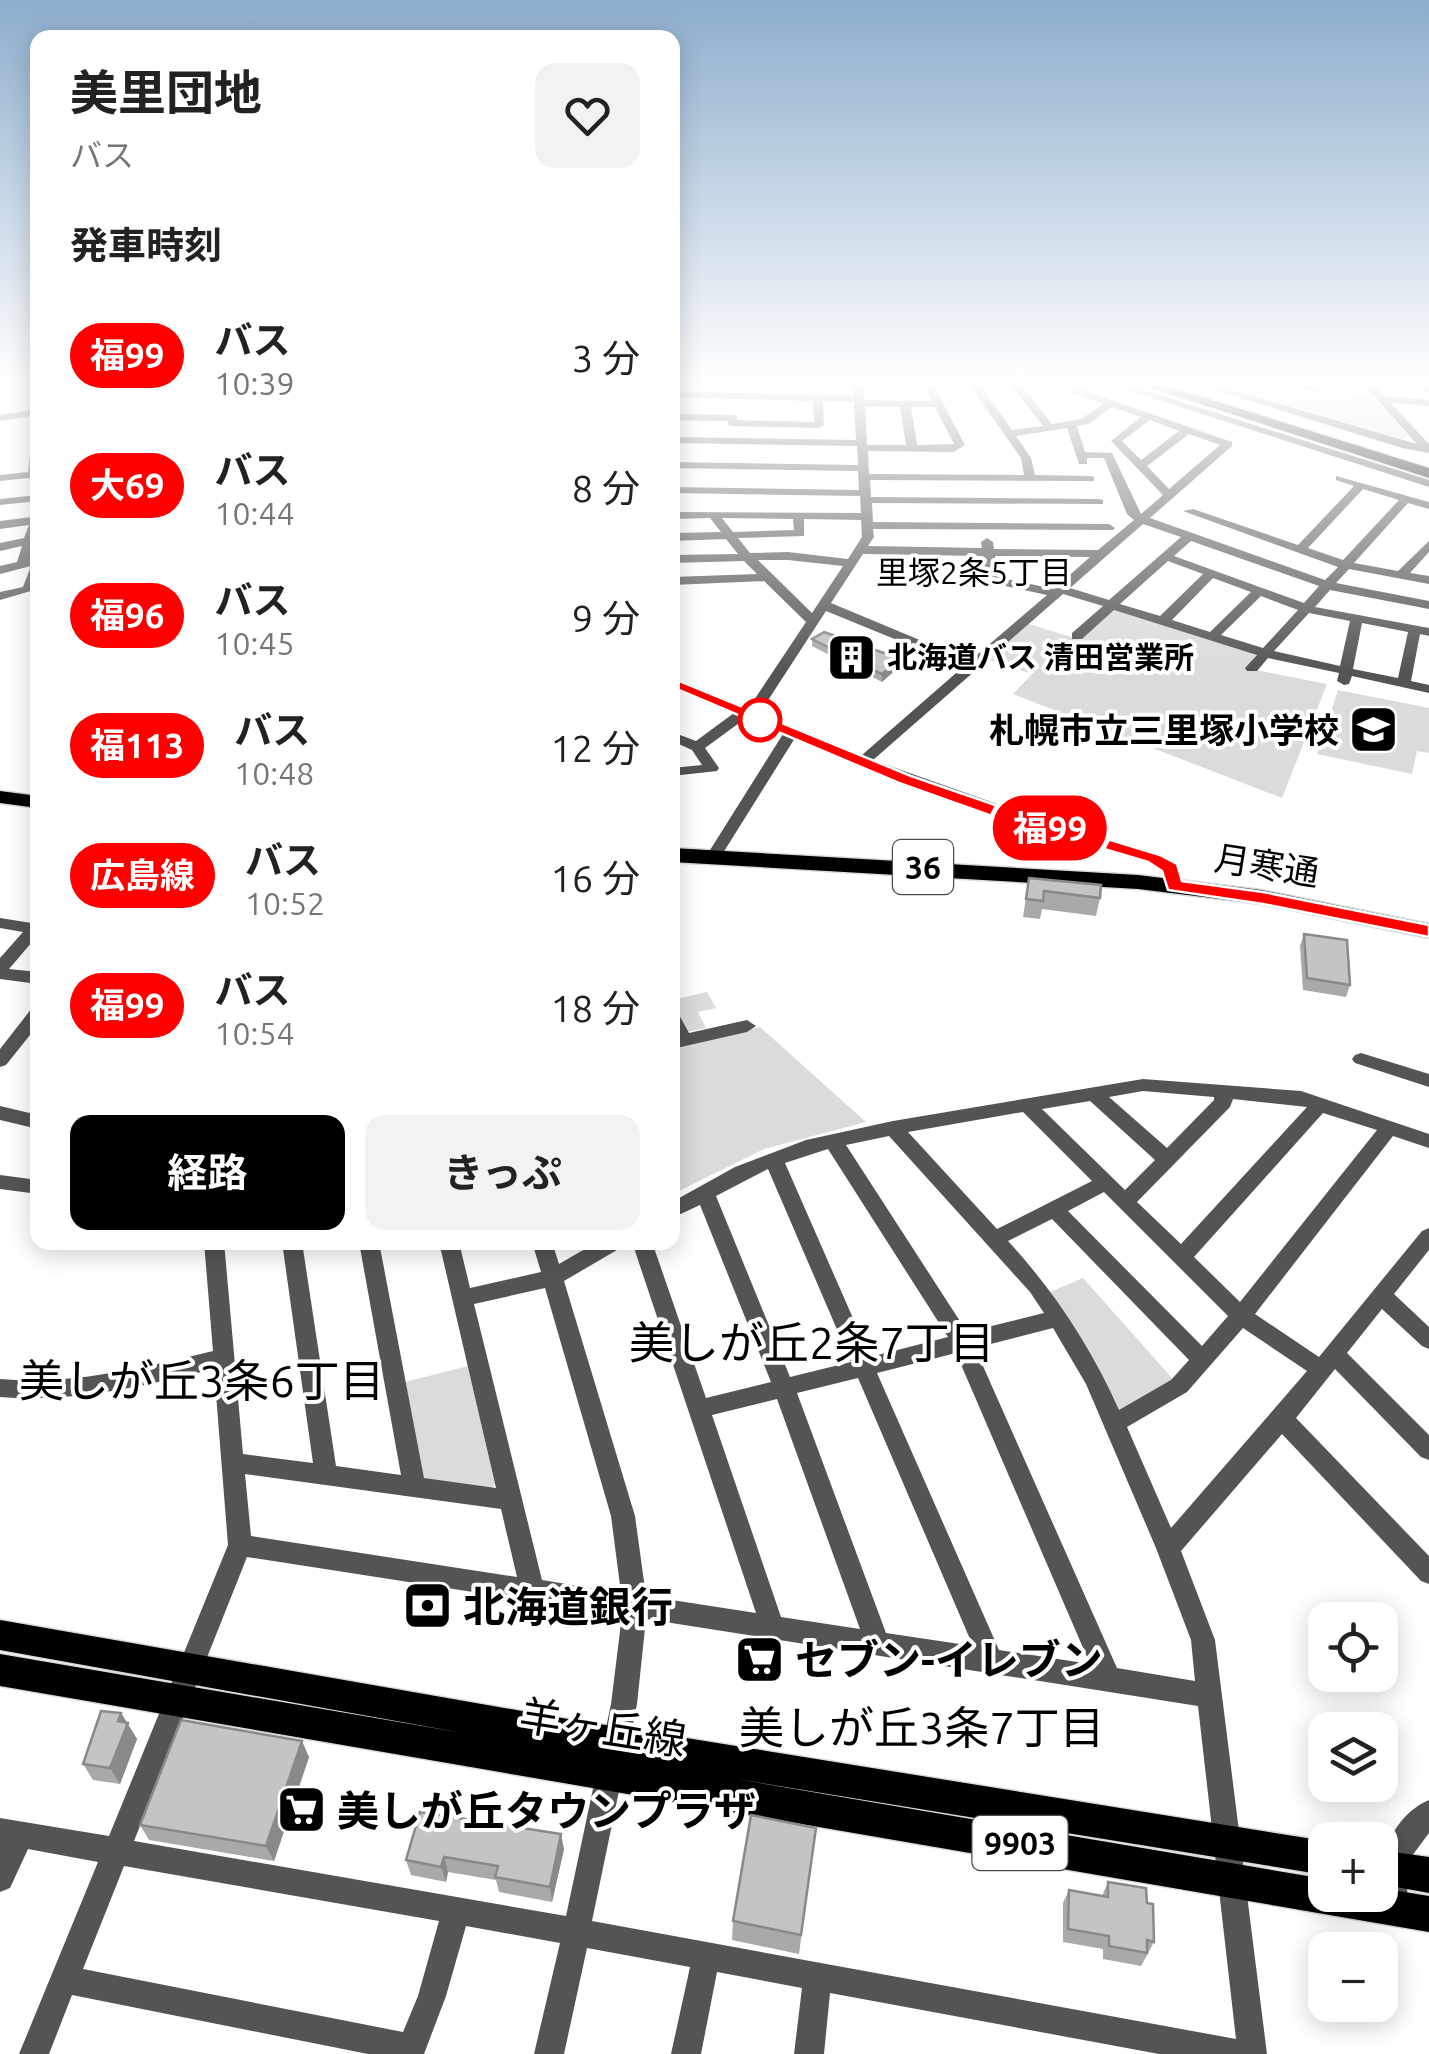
<!DOCTYPE html>
<html lang="ja">
<meta charset="utf-8">
<style>
:root{--surface:#fff;--page:#f2f2f2;--text:#222;--muted:#767676;--accent:#000}
body{margin:0;font-family:Ubuntu,"Noto Sans JP",sans-serif;background:var(--page);color:var(--text);height:100vh;display:flex;flex-direction:column;font-size:38px;white-space:nowrap}
*{box-sizing:border-box;margin:0}
p{font-size:32px;color:var(--muted)}
.icon{flex:none;width:55px;height:55px;fill:none;stroke:currentColor;stroke-width:2;stroke-linecap:round;stroke-linejoin:round}
.map{position:relative;flex:1;overflow:hidden}
.drawer{position:absolute;left:30px;top:30px;width:650px;height:1220px;display:flex;flex-direction:column;background:var(--surface);border-radius:20px;box-shadow:0 5px 25px #0003}
.drawer>*{flex:none}
.badge{padding:0 20px;border-radius:32px;font-size:35px;line-height:65px}
.controls{position:absolute;left:1308px;top:1602px;display:grid;gap:20px}
.controls a{display:grid;place-items:center;width:90px;height:90px;border-radius:20px;background:var(--surface);box-shadow:0 5px 25px #0003;font-size:50px}
.map>.badge{position:absolute;translate:-50% -50%;box-shadow:0 0 0 5px #fff}
h2{padding:0 40px;font-size:38px;line-height:90px}
.round{display:grid;place-items:center;flex:none;width:105px;height:105px;border-radius:20px;background:var(--page)}
.head{display:flex;align-items:center;justify-content:space-between;height:170px;padding:0 40px}
h1{font-size:48px;font-weight:700;line-height:75px}
.button{display:flex;gap:20px;margin-top:auto;padding:20px 40px}
.button a{flex:1;height:115px;border-radius:20px;background:var(--accent);color:#fff;font-size:40px;font-weight:700;line-height:115px;text-align:center}
.button a+a{background:var(--page);color:var(--text)}
ul{padding:0;list-style:none}
li{display:flex;align-items:center;gap:30px;height:130px;padding:0 40px}
li div{flex:1}
li b{display:block;font-size:38px}
li em{font-style:normal}
li .badge{min-width:110px;font-weight:700;text-align:center}
.map>svg:first-child{display:block}
.green{fill:#dbdbdb}
.lines{fill:none;stroke-linecap:round;stroke-linejoin:round}
.major-casing{stroke:#dbdbdb;stroke-width:3}
.highway-casing{stroke:#dbdbdb;stroke-width:3}
.minor{fill:#545454;fill-rule:evenodd}
.major{fill:#000;fill-rule:evenodd}
.highway{fill:#000;fill-rule:evenodd}
.wall{fill:#a9a9a9}
.shaded-wall{fill:#898989}
.building{fill:#c4c4c4;stroke:#898989;stroke-width:2.5}
.line{fill:#f00;stroke:#fff;stroke-width:2.5}
.stop-dot{fill:#fff;stroke:#f00;stroke-width:5}
.labels{text-anchor:middle;dominant-baseline:central;stroke-width:8;stroke-linejoin:round;paint-order:stroke}
.far-poi-label{font-size:30px;font-weight:bold;fill:#000;stroke:#fff;text-anchor:start}
.far-neighbourhood-label{font-size:32px;fill:#000;stroke:#fff}
.shield{fill:#fff;stroke:#4c4c4c;stroke-width:2.5}
.shield-label{font-size:32px;font-weight:bold;fill:#000}
.poi-label{font-size:35px;font-weight:bold;fill:#000;stroke:#fff;text-anchor:end}
.street-label{font-size:35px;fill:#000;stroke:#fff}
.near-poi-label{font-size:42px;font-weight:bold;fill:#000;stroke:#fff;text-anchor:start}
.near-street-label{font-size:42px;fill:#000;stroke:#fff}
.near-neighbourhood-label{font-size:45px;fill:#000;stroke:#fff}
</style>
<div class="map">
<svg width="1429" height="2054" viewBox="0 0 1429 2054">
<rect width="100%" height="100%" fill="#fff"/>
<g class="green">
<polygon points="1220,384 1276,384 1374,398 1408,435 1402,439"/>
<polygon points="1114,609 1252,652 1257,655 1246,668 1327,684 1282,798 1013,694 1032,674 986,659 1026,623 1081,640"/>
<polygon points="1338,690 1429,708 1429,753 1417,751 1412,774 1317,754"/>
<polygon points="707,992 716,1008 698,1012 706,1028 686,1032 673,1011 672,1000"/>
<polygon points="760,1027 866,1122 764,1149 673,1194 672,1046"/>
<polygon points="1083,1278 1179,1386 1113,1424 1043,1295"/>
<polygon points="468,1366 495,1485 490,1489 427,1481 423,1476 405,1382"/>
</g>
<g class="lines">
<defs>
<g id="major">
<polygon points="0,1620 562,1718 1325,1841 1325,1875 736,1779 1325,1879 1325,1895 1380,1895 1380,1888 1429,1896 1429,1932 0,1686 0,1654 463,1733 0,1650"/>
<polygon points="1380,1850 1429,1857 1429,1893 1380,1884"/>
</g>
<g id="highway">
<polygon points="1139,384 1161,384 1429,468 1429,478"/>
<polygon points="0,791 38,796 38,808 0,803"/>
<polygon points="672,848 1138,875 1261,890 1429,924 1429,938 1261,904 1138,889 672,862"/>
</g>
</defs>
<use href="#major" class="major-casing"/>
<use href="#highway" class="highway-casing"/>
<g class="minor">
<path d="M 853,384 L 863,384 L 864,400 L 932,401 L 925,389 L 900,384 L 933,384 L 965,445 L 954,452 L 868,451 L 869,474 L 1024,475 L 1021,458 L 969,384 L 979,384 L 1012,430 L 1043,426 L 1010,384 L 1020,384 L 1052,424 L 1081,419 L 1103,404 L 1050,384 L 1065,384 L 1232,442 L 1232,446 L 1150,518 L 1325,580 L 1338,567 L 1183,511 L 1193,509 L 1298,545 L 1354,486 L 1336,480 L 1336,476 L 1429,502 L 1429,509 L 1408,503 L 1354,563 L 1398,571 L 1429,541 L 1429,552 L 1410,573 L 1429,576 L 1429,584 L 1349,569 L 1336,583 L 1429,601 L 1429,609 L 1330,590 L 1315,607 L 1429,628 L 1429,636 L 1420,634 L 1411,681 L 1429,685 L 1429,693 L 1352,676 L 1349,684 L 1344,685 L 1337,681 L 1339,673 L 1268,658 L 1257,671 L 1247,671 L 1245,668 L 1257,655 L 1114,610 L 1082,639 L 1072,639 L 1072,633 L 1103,606 L 1063,594 L 873,760 L 1036,818 L 1160,856 L 1179,868 L 1182,886 L 1180,889 L 1168,889 L 1164,870 L 1148,862 C 1028,827 910,785 795,738 L 718,861 L 708,861 L 705,858 L 783,734 L 746,718 L 705,748 L 719,768 L 717,771 L 672,776 L 672,768 L 702,765 L 692,750 L 672,741 L 672,732 L 696,741 L 734,713 L 672,687 L 672,678 L 748,709 L 806,622 L 764,581 L 672,585 L 672,577 L 757,574 L 744,561 L 672,563 L 672,555 L 738,554 L 726,539 L 672,541 L 672,533 L 721,532 L 710,518 L 672,519 L 672,512 L 861,513 L 860,496 L 672,493 L 672,487 L 859,490 L 858,471 L 672,468 L 672,462 L 858,465 L 857,446 L 672,443 L 672,437 L 856,440 L 854,402 L 823,401 L 824,425 L 819,428 L 732,426 L 728,425 L 728,421 L 672,420 L 672,414 L 733,415 L 737,416 L 737,420 L 814,422 L 813,401 L 672,397 L 672,391 L 854,396 ZM 865,406 L 900,407 L 906,445 L 867,445 ZM 911,407 L 935,407 L 954,444 L 917,445 ZM 1112,407 L 1141,417 L 1111,441 L 1163,495 L 1141,514 L 1112,453 L 1085,452 L 1077,426 L 1088,424 ZM 1150,420 L 1179,431 L 1141,460 L 1122,441 ZM 1067,428 L 1079,464 L 1087,464 L 1087,458 L 1104,458 L 1127,514 L 1134,520 L 1098,550 L 994,549 L 993,542 L 987,538 L 981,542 L 982,548 L 868,546 L 874,537 L 873,529 L 1113,530 L 1115,528 L 1109,524 L 873,522 L 872,503 L 1103,504 L 1103,500 L 1099,499 L 871,497 L 870,480 L 1094,481 L 1094,477 L 1090,476 L 1035,475 L 1031,458 L 1016,436 ZM 1189,434 L 1220,445 L 1169,489 L 1147,466 ZM 1363,489 L 1399,500 L 1343,560 L 1308,548 ZM 722,518 L 793,519 L 794,530 L 733,532 ZM 804,519 L 861,520 L 862,537 L 848,559 L 788,552 L 750,553 L 738,538 L 804,536 ZM 1143,524 L 1181,537 L 1109,600 L 1070,588 ZM 1191,541 L 1319,586 L 1304,603 L 1174,556 ZM 863,554 L 982,556 L 987,582 L 1047,595 L 970,661 L 831,603 ZM 995,556 L 1090,557 L 1054,589 L 997,577 ZM 758,560 L 788,560 L 843,566 L 812,613 ZM 1168,561 L 1203,574 L 1160,616 L 1120,604 ZM 1213,578 L 1251,592 L 1210,632 L 1172,620 ZM 1261,596 L 1298,610 L 1263,648 L 1221,635 ZM 826,611 L 963,667 L 862,755 L 759,714 ZM 1309,613 L 1350,621 L 1340,666 L 1274,651 ZM 1362,623 L 1408,632 L 1398,678 L 1353,669 Z"/>
<polygon points="1109,384 1125,384 1429,480 1429,487"/>
<polygon points="1196,384 1212,384 1417,444 1363,384 1374,384 1385,396 1429,400 1429,406 1391,403 1429,444 1429,453 1402,448"/>
<polygon points="1276,384 1304,384 1322,389 1317,392"/>
<polygon points="1418,384 1429,384 1429,393"/>
<polygon points="38,409 38,415 0,421 0,415"/>
<polygon points="38,424 38,477 0,481 0,475 28,472 33,427"/>
<polygon points="38,495 38,501 0,505 0,499"/>
<polygon points="38,510 38,534 30,559 38,559 38,582 34,590 0,600 0,592 23,587 31,566 0,574 0,566 17,562 22,546 0,551 0,543 24,538 29,525 0,529 0,521 31,517"/>
<polygon points="0,918 38,924 38,935 9,969 38,972 38,984 0,979 0,958 23,932 0,928"/>
<polygon points="38,1006 38,1025 6,1065 0,1067 0,1049 32,1008"/>
<polygon points="672,1011 678,1013 689,1033 747,1020 756,1026 747,1032 672,1049"/>
<polygon points="1361,1053 1429,1074 1429,1087 1355,1063 1352,1059 1355,1055"/>
<path d="M 1143,1079 L 1301,1091 L 1429,1134 L 1429,1148 L 1393,1136 L 1255,1314 L 1319,1357 L 1422,1231 L 1429,1228 L 1429,1250 L 1394,1294 L 1429,1327 L 1429,1349 L 1422,1346 L 1382,1309 L 1347,1353 L 1429,1435 L 1429,1460 L 1421,1457 L 1335,1369 L 1296,1418 L 1429,1556 L 1429,1584 L 1421,1581 L 1282,1434 L 1181,1551 L 1215,1640 L 1267,2054 L 1159,2054 L 830,1993 L 824,2054 L 794,2054 L 802,1988 L 717,1972 L 701,2054 L 671,2054 L 690,1967 L 587,1948 L 564,2054 L 534,2054 L 560,1943 L 466,1926 L 446,1996 L 424,2054 L 368,2054 L 72,1995 L 49,2054 L 19,2054 L 98,1862 L 28,1849 L 10,1888 L 0,1892 L 0,1818 L 109,1836 L 228,1545 L 214,1369 C 143,1386 74,1403 0,1397 L 0,1379 C 74,1385 142,1368 213,1351 L 204,1242 L 224,1242 L 243,1454 L 313,1463 L 282,1242 L 302,1242 L 336,1466 L 401,1475 L 359,1242 L 379,1242 L 424,1478 L 496,1488 L 439,1242 L 459,1242 L 470,1288 L 541,1272 L 532,1242 L 552,1242 L 559,1264 L 597,1242 L 625,1242 L 622,1247 L 564,1281 L 635,1516 L 646,1596 L 756,1613 L 632,1242 L 652,1242 L 706,1398 L 771,1382 L 700,1205 L 672,1218 L 672,1202 L 735,1167 L 806,1140 L 893,1121 ZM 1143,1091 L 1214,1097 L 1214,1100 L 1167,1148 L 1109,1097 ZM 1233,1099 L 1307,1107 L 1181,1244 L 1137,1202 L 1230,1107 ZM 1090,1101 L 1155,1160 L 1125,1190 L 1042,1109 ZM 1023,1112 L 1092,1181 L 997,1229 L 908,1132 ZM 1323,1113 L 1377,1130 L 1240,1302 L 1194,1257 ZM 889,1136 L 1030,1292 L 1044,1313 L 967,1332 L 846,1145 ZM 828,1149 L 948,1337 L 870,1357 L 785,1163 ZM 768,1169 L 851,1362 L 790,1377 L 716,1196 ZM 1104,1192 L 1228,1316 L 1202,1346 L 1068,1211 ZM 1052,1219 L 1189,1360 L 1171,1380 L 1119,1410 C 1091,1347 1054,1291 1008,1241 ZM 545,1288 L 611,1516 L 621,1593 L 542,1580 L 474,1304 ZM 1053,1328 L 1086,1384 L 1156,1548 L 1191,1640 L 1195,1681 L 1117,1668 L 975,1348 ZM 1243,1328 L 1307,1371 L 1171,1528 L 1127,1427 L 1187,1392 ZM 956,1353 L 1090,1664 L 999,1650 L 877,1373 ZM 858,1378 L 973,1646 L 886,1633 L 797,1393 ZM 777,1399 L 860,1629 L 781,1617 L 712,1415 ZM 245,1474 L 501,1509 L 517,1577 L 251,1536 ZM 247,1557 L 622,1615 L 611,1704 L 566,1916 L 134,1841 ZM 646,1619 L 1198,1706 L 1236,2039 L 592,1921 L 637,1704 ZM 124,1866 L 439,1921 L 418,1996 L 403,2032 L 83,1969 Z"/>
<polygon points="0,1106 38,1115 38,1129 0,1120"/>
<polygon points="0,1175 38,1180 38,1194 0,1189"/>
<path d="M 1429,1800 L 1429,1833 L 1406,1864 L 1408,1908 L 1404,1918 L 1394,1922 L 1384,1918 C 1368,1880 1387,1817 1429,1800 Z"/>
</g>
<use href="#major" class="major"/>
<use href="#highway" class="highway"/>
</g>
<g class="wall">
<polygon points="812,639 900,666 882,682 812,646"/>
<polygon points="1029,878 1100,898 1096,916 1042,909 1040,919 1023,917"/>
<polygon points="1304,934 1350,985 1346,997 1303,990 1300,946"/>
<polygon points="121,1713 137,1739 120,1784 93,1780 83,1764"/>
<polygon points="309,1757 274,1861 149,1840 140,1825"/>
<polygon points="816,1828 799,1954 732,1940 733,1921"/>
<polygon points="564,1849 552,1902 499,1892 496,1880 448,1872 446,1882 411,1875 406,1860"/>
<polygon points="1108,1882 1147,1903 1154,1942 1141,1966 1103,1959 1103,1949 1063,1942 1063,1903 1069,1890 1102,1896"/>
</g>
<g class="shaded-wall">
<polygon points="901,659 900,666 882,682 882,674"/>
<polygon points="121,1713 137,1739 120,1784 110,1768 118,1721"/>
<polygon points="302,1741 309,1757 274,1861 266,1846"/>
<polygon points="561,1834 564,1849 552,1902 550,1887"/>
<polygon points="444,1857 448,1872 446,1882 441,1867"/>
</g>
<g class="building">
<polygon points="824,632 901,659 882,674 812,639"/>
<polygon points="1029,878 1101,885 1100,898 1044,891 1043,901 1026,899"/>
<polygon points="1304,934 1347,940 1350,985 1307,978"/>
<polygon points="101,1711 121,1713 118,1721 128,1723 110,1768 83,1764"/>
<polygon points="181,1720 302,1741 266,1846 140,1825"/>
<polygon points="420,1812 561,1834 550,1887 495,1877 498,1866 444,1857 441,1867 406,1860"/>
<polygon points="751,1815 816,1828 801,1935 733,1921"/>
<polygon points="1108,1882 1146,1888 1147,1903 1153,1904 1154,1942 1147,1940 1147,1953 1109,1946 1109,1936 1068,1929 1069,1890 1108,1897"/>
</g>
<linearGradient id="sky" x2="0" y2="1"><stop stop-color="#8cadcc"/><stop offset="0.57" stop-color="#fff"/><stop offset="1" stop-color="#fff" stop-opacity="0"/></linearGradient>
<rect width="1429" height="672" fill="url(#sky)"/>
<polygon class="line" points="672,678 911,776 1001,807 1160,855 1177,864 1182,881 1263,892 1429,925 1429,937 1263,904 1168,890 1162,871 1148,862 989,815 899,783 667,685 665,682"/>
<defs>
<symbol id="building-square" viewBox="-11 -11 22 22"><rect x="-9" y="-9" width="18" height="18" rx="4" fill="#000" stroke="#fff"/><path d="M-4-6H4V6H1V3H-1V6H-4ZM-2.5-4.3h1.7v1.8h-1.7ZM.8-4.3h1.7v1.8H.8ZM-2.5-1h1.7V.8h-1.7ZM.8-1h1.7V.8H.8Z" fill="#fff"/></symbol>
<symbol id="school-square" viewBox="-11 -11 22 22"><rect x="-9" y="-9" width="18" height="18" rx="4" fill="#000" stroke="#fff"/><path d="M0-5L7-2L0 1L-7-2ZM-4 1L0 2.5L4 1V4Q0 6-4 4Z" fill="#fff"/></symbol>
<symbol id="bank-square" viewBox="-11 -11 22 22"><rect x="-9" y="-9" width="18" height="18" rx="4" fill="#000" stroke="#fff"/><path d="M-6-4H6V4H-6ZM0-2.3a2.3 2.3 0 1 0 0 4.6a2.3 2.3 0 1 0 0-4.6Z" fill="#fff"/></symbol>
<symbol id="supermarket-square" viewBox="-11 -11 22 22"><rect x="-9" y="-9" width="18" height="18" rx="4" fill="#000" stroke="#fff"/><path d="M-6-5.5h2.5l.6 2H6L4.5 2H-2.5L-4.4-4H-6ZM-1.5 3.2a1.3 1.3 0 1 0 .1 0ZM3 3.2a1.3 1.3 0 1 0 .1 0Z" fill="#fff"/></symbol>
</defs>
<g fill-rule="evenodd">
<use href="#building-square" x="824" y="630" width="55" height="55"/>
<use href="#school-square" x="1346" y="702" width="55" height="55"/>
<use href="#bank-square" x="400" y="1578" width="55" height="55"/>
<use href="#supermarket-square" x="732" y="1632" width="55" height="55"/>
<use href="#supermarket-square" x="274" y="1782" width="55" height="55"/>
</g>
<circle class="stop-dot" cx="760" cy="720" r="20"/>
<g class="labels">
<g class="far-poi-label">
<text x="887" y="657">北海道バス 清田営業所</text>
</g>
<g class="far-neighbourhood-label">
<text x="974" y="572">里塚2条5丁目</text>
</g>
<g class="shield">
<rect x="893" y="840" width="60" height="54" rx="8"/>
<rect x="972.5" y="1816" width="95" height="54" rx="8"/>
</g>
<g class="shield-label">
<text x="923" y="867">36</text>
<text x="1020" y="1843">9903</text>
</g>
<g class="poi-label">
<text x="1339" y="730">札幌市立三里塚小学校</text>
</g>
<g class="street-label">
<text transform="translate(1267 865) rotate(9)">月寒通</text>
</g>
<g class="near-poi-label">
<text x="463" y="1606">北海道銀行</text>
<text x="795" y="1659">セブン-イレブン</text>
<text x="337" y="1810">美しが丘タウンプラザ</text>
</g>
<g class="near-street-label">
<text transform="translate(603 1727) rotate(9)">羊ヶ丘線</text>
</g>
<g class="near-neighbourhood-label">
<text x="812" y="1342">美しが丘2条7丁目</text>
<text x="202" y="1380">美しが丘3条6丁目</text>
<text x="922" y="1727">美しが丘3条7丁目</text>
</g>
</g>
</svg>
<div class="controls">
<a><svg class="icon" aria-label="locate" viewBox="0 0 24 24"><circle cx="12" cy="12" r="6"/><path d="M12 2v4M12 18v4M2 12h4M18 12h4"/></svg></a>
<a><svg class="icon" aria-label="layers" viewBox="0 0 24 24"><path d="M12 4l9 5-9 5-9-5zM3 14l9 5 9-5"/></svg></a>
<a>+</a>
<a>−</a>
</div>
<b class="badge" style="left:1050px;top:828px;background:#f00;color:#fff">福99</b>
<section class="drawer">
<div class="head"><div><h1>美里団地</h1><p>バス</p></div><a class="round"><svg class="icon" aria-label="heart" viewBox="0 0 24 24"><path d="M12 20l-8-8c-3-5 5-10 8-4 3-6 11-1 8 4z"/></svg></a></div>
<h2>発車時刻</h2>
<ul>
<li><span class="badge" style="background:#f00;color:#fff">福99</span><div><b>バス</b><p>10:39</p></div><em>3 分</em></li>
<li><span class="badge" style="background:#f00;color:#fff">大69</span><div><b>バス</b><p>10:44</p></div><em>8 分</em></li>
<li><span class="badge" style="background:#f00;color:#fff">福96</span><div><b>バス</b><p>10:45</p></div><em>9 分</em></li>
<li><span class="badge" style="background:#f00;color:#fff">福113</span><div><b>バス</b><p>10:48</p></div><em>12 分</em></li>
<li><span class="badge" style="background:#f00;color:#fff">広島線</span><div><b>バス</b><p>10:52</p></div><em>16 分</em></li>
<li><span class="badge" style="background:#f00;color:#fff">福99</span><div><b>バス</b><p>10:54</p></div><em>18 分</em></li>
</ul>
<div class="button"><a>経路</a><a>きっぷ</a></div>
</section>
</div>
